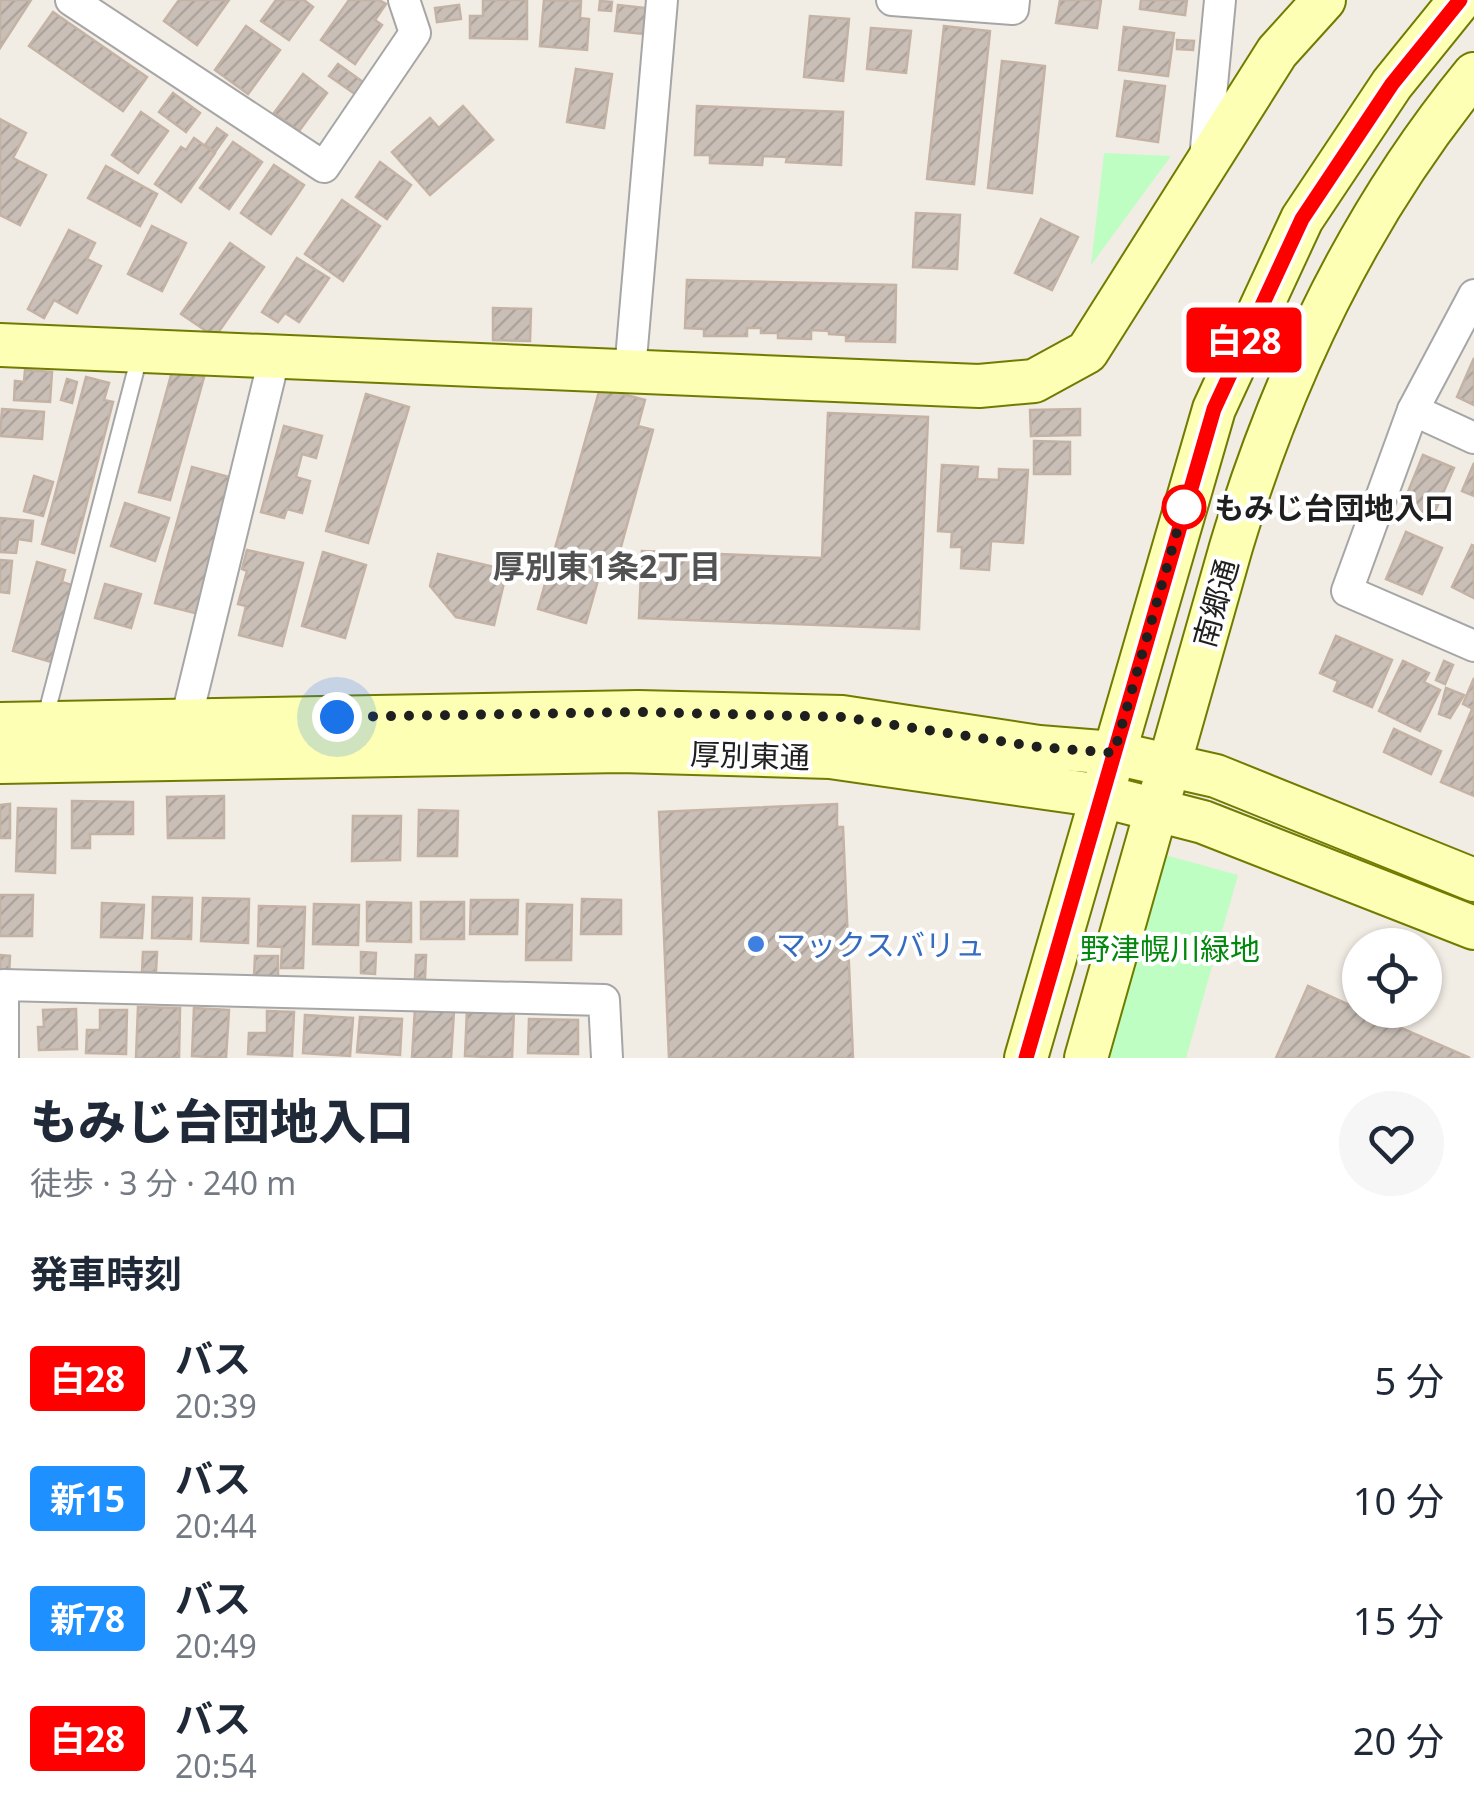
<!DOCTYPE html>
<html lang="ja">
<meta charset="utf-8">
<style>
:root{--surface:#fff;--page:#f6f6f7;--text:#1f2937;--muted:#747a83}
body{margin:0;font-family:"Noto Sans","Noto Sans JP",sans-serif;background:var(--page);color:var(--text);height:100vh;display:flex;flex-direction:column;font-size:38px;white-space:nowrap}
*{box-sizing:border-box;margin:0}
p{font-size:32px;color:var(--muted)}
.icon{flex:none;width:55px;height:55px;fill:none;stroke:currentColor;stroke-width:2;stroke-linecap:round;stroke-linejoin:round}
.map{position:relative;height:1058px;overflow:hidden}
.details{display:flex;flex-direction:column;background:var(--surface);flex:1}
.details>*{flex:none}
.badge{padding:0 20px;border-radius:8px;font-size:35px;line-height:65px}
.buttons{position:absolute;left:1342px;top:928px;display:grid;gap:20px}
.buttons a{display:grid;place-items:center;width:100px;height:100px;border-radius:50%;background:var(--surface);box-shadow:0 2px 8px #0004;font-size:50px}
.you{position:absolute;width:50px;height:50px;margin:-25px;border:8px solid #fff;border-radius:50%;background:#1a73e8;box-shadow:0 0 0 15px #1a73e833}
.map>.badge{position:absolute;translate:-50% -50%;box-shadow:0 0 0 5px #fff}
h2{padding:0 30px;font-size:38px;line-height:90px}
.round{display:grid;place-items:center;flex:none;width:105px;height:105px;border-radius:52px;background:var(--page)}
.head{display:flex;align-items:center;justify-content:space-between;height:170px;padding:0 30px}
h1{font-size:48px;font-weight:800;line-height:75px}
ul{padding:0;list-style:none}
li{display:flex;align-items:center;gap:30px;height:120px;padding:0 30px}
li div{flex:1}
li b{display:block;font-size:38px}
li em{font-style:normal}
li .badge{min-width:110px;font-weight:700;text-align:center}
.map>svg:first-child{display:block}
.park{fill:#befec2}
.building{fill:url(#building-hatch);stroke:#c4b2a5;stroke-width:2.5}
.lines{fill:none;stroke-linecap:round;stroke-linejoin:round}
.lane-casing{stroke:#a6a6a6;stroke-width:19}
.street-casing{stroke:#a6a6a6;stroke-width:34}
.secondary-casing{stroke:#707c00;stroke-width:46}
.lane{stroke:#fff;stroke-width:15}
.street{stroke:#fff;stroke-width:30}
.secondary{stroke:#fcffb4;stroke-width:42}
.line-casing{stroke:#fff;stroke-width:22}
.line{stroke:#f00;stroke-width:15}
.walk{stroke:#1f1f1f;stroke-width:10;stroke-dasharray:0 18}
.stop-dot{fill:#fff;stroke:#f00;stroke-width:5}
.shop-dot{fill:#3f7fe0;stroke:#fff;stroke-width:4}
.labels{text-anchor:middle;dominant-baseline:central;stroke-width:8;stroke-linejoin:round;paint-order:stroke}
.stop-label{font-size:30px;font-weight:bold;fill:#1f1f1f;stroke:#fff;text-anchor:start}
.street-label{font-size:30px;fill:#1f1f1f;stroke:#fff}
.shop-label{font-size:30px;fill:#366cbe;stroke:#fff;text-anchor:start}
.park-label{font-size:30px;fill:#02880c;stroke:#fff}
.neighbourhood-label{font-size:32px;font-weight:bold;fill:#525252;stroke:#fff}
</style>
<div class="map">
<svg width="1474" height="1058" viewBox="0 0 1474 1058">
<defs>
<pattern id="building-hatch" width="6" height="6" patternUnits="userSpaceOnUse" patternTransform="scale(2.5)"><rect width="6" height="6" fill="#c9bfb7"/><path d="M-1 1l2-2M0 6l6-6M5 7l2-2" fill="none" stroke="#aca49d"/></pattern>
</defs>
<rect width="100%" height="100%" fill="#f1ece4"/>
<g class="park">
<polygon points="1104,153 1171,156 1091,265"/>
<polygon points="1165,855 1238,875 1186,1058 1091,1058"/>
</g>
<g class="building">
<polygon points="0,0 31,0 0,48"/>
<polygon points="179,0 229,0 197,45 164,21"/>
<polygon points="276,0 304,0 313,7 289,40 261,21"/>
<polygon points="349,0 379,0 386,4 375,20 382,25 355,64 321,40"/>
<polygon points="483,0 527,0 527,39 470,38 470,16 483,16"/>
<polygon points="544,0 581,1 580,18 589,19 587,50 540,46"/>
<polygon points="1060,0 1101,0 1097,28 1056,23"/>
<polygon points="1141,0 1187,0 1185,15 1140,9"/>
<polygon points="600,1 612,2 611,11 599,10"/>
<polygon points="459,5 461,19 437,22 435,8"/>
<polygon points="618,5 646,8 643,34 615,31"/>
<polygon points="53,12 147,77 123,111 29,46"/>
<polygon points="810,16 849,19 843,81 804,77"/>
<polygon points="246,26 280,50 248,94 215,70"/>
<polygon points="944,26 990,31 974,184 927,179"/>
<polygon points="1124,27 1174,33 1168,76 1119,70"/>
<polygon points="871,28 911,31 906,73 867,69"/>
<polygon points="1177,40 1194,41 1193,50 1177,49"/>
<polygon points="1002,61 1045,66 1032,193 988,188"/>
<polygon points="338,64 363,82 355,94 329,76"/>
<polygon points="576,69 612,74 604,128 567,122"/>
<polygon points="303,74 327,93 299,131 274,113"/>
<polygon points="1125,81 1165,86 1158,142 1117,136"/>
<polygon points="173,93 200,113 186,132 159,112"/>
<polygon points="463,106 493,140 430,195 392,152 430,118 439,128"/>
<polygon points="697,106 843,112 841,165 786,162 787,157 763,156 762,165 710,163 710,155 695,155"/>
<polygon points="141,112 168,131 138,173 112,155"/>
<polygon points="0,119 26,133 13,158 46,175 20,225 0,215"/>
<polygon points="217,128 227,135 215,152 205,145"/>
<polygon points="194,138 215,153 181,202 155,184 181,147 186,150"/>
<polygon points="233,142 262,162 229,209 200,188"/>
<polygon points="380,162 411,185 387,219 356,197"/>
<polygon points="274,165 304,185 271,234 241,213"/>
<polygon points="106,166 157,194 140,226 88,198"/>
<polygon points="342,200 380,226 343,281 305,254"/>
<polygon points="916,213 960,215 957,269 913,267"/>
<polygon points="1041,219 1078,237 1052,290 1015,273"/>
<polygon points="152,226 186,243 162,291 128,274"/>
<polygon points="69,230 95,243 87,259 101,266 77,313 54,300 44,318 28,309"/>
<polygon points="230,243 264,267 215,337 181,314"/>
<polygon points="297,258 329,278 299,322 285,313 278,322 262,312"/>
<polygon points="687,280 896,285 895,342 846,341 846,335 829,334 829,331 811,330 811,339 778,338 778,333 761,333 761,328 747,328 747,336 704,336 704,329 685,328"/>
<polygon points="493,308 531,309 530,341 493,340"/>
<polygon points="1474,358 1474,405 1457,397"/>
<polygon points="173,368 204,377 170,500 139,492"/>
<polygon points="25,370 52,372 50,402 14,400 15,381 24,382"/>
<polygon points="86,377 109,383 104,400 113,402 74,553 42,544"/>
<polygon points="67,379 77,382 72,403 61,400"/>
<polygon points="600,388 645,400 638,426 653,430 613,576 600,573 586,623 538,609"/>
<polygon points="366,394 409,407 368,543 326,531"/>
<polygon points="2,409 44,412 42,439 0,436"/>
<polygon points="1080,409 1080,435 1031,436 1030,410"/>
<polygon points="828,413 928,417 919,629 639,618 642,551 822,558"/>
<polygon points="284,426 322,436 316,458 302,454 296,477 310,481 302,513 287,509 284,518 261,512"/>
<polygon points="1034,441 1070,442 1070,474 1034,474"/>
<polygon points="1423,455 1454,468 1433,516 1403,504"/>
<polygon points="1474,463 1474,496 1462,491"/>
<polygon points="942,465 978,467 977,479 999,480 999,469 1028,470 1023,543 991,541 989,570 961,568 962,547 951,547 952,532 938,531"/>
<polygon points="192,467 236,479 199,614 155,603"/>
<polygon points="34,476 53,482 43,516 24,511"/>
<polygon points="125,503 169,518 155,561 111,546"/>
<polygon points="0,518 33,521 31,541 18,539 16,553 0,552"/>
<polygon points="1406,532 1442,548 1422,594 1386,579"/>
<polygon points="1472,545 1474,546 1474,598 1452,587"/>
<polygon points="247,550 303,563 282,646 239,635 246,606 238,604 247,571 242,569"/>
<polygon points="323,552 366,565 345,638 302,626"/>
<polygon points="438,554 507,570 494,625 456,617 430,586"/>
<polygon points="0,560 12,561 9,593 0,592"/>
<polygon points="37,562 65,570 62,582 72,585 51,662 13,651"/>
<polygon points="105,584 141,594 131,628 95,618"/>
<polygon points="1336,636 1392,660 1372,707 1334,691 1338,681 1320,673"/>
<polygon points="1403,661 1429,673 1424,682 1440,690 1420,731 1379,711"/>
<polygon points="1444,661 1453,665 1445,684 1436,680"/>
<polygon points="1474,678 1474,706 1473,709 1463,704"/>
<polygon points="1446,688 1464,695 1450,718 1439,714"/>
<polygon points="1473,707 1474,707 1474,796 1441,782"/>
<polygon points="1394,729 1441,751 1431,774 1384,752"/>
<polygon points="224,796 224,838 168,838 167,797"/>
<polygon points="72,801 133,802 133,834 90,834 90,848 72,848"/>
<polygon points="10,804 10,838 0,838 0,805"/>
<polygon points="837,804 837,827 843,827 853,1058 669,1058 659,812"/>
<polygon points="18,808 56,809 55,873 16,871"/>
<polygon points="419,810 458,811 457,856 418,856"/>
<polygon points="353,816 401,816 400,860 352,861"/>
<polygon points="0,895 33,895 32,936 0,936"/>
<polygon points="153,897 192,898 191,939 152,938"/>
<polygon points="203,898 249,899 248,943 201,941"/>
<polygon points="582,899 621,900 621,934 581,934"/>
<polygon points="471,900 518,900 517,934 470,934"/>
<polygon points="367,902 411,903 411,942 367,941"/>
<rect x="421" y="902" width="43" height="37"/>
<polygon points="102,903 144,905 142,938 101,937"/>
<polygon points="314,904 359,905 358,945 313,944"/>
<polygon points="527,904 572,905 571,960 526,960"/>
<polygon points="259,906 305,907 303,968 281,968 282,947 258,946"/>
<polygon points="143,952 157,952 156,972 142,972"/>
<polygon points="361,952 376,953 375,974 361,973"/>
<polygon points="0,955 10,956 9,975 0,975"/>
<polygon points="416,955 426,955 425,978 415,978"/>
<polygon points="255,956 278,956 278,977 254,977"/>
<polygon points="1308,986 1360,1010 1470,1058 1276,1058"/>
<polygon points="138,1007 180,1008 179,1058 136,1058"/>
<polygon points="194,1008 229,1010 226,1058 192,1056"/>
<polygon points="415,1008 454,1011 451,1058 412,1058"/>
<polygon points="76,1009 77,1049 39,1050 38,1027 44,1027 43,1010"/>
<polygon points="467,1009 514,1011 512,1058 465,1056"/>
<polygon points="100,1010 127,1010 126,1054 86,1053 87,1030 100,1030"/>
<polygon points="267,1011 294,1012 292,1056 248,1054 249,1033 267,1033"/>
<polygon points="305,1015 353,1018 350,1056 303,1053"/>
<polygon points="360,1017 402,1019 400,1055 357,1052"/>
<polygon points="529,1019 578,1020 578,1054 528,1053"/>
</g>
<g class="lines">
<defs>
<polyline id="lane" points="45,719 140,354"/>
<g id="street">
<polyline points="71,0 324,167 415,33 404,0"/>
<polyline points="892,0 1013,9 1014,0"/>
<polyline points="1205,159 1220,0"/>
<polyline points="1474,295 1413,410 1347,591 1474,646"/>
<polyline points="630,371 662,0"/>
<polyline points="1413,410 1474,438"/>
<polyline points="186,720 275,355"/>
<polyline points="3,1058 3,985 604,1000 607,1058"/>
</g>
<g id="secondary">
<polyline points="0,345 979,386 1034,381 1087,352 1277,52 1324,0"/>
<polyline points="0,724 638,712 842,717 1039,747 1114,753 1216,776 1474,880"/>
<polyline points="0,762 621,751 830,757 1102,796 1203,822 1474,928"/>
<polyline points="1026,1058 1214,409 1302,219 1392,84 1460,0"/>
<path d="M 1086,1058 L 1231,547 C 1283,374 1359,214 1474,74"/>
</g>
</defs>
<use href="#lane" class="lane-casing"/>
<use href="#street" class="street-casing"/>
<use href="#secondary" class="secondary-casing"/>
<use href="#lane" class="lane"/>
<use href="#street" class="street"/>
<use href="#secondary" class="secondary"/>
</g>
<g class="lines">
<defs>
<polyline id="line" points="1026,1058 1214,409 1302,219 1392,84 1460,0"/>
</defs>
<use href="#line" class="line-casing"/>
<use href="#line" class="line"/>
<polyline class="walk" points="337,717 638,712 842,717 1039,747 1114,753 1184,507"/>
</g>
<circle class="stop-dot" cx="1184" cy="507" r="20"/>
<circle class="shop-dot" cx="756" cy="944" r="10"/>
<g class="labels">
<g class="stop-label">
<text x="1214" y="507">もみじ台団地入口</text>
</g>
<g class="street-label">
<text transform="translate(1215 603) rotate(-74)">南郷通</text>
<text transform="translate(750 755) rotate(2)">厚別東通</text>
</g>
<g class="shop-label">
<text x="776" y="944">マックスバリュ</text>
</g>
<g class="park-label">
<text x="1170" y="948">野津幌川緑地</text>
</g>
<g class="neighbourhood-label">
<text x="607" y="565">厚別東1条2丁目</text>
</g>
</g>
</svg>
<div class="buttons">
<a><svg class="icon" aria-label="locate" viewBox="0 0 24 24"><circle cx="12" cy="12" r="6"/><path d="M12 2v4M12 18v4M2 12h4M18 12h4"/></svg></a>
</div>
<div class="you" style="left:337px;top:717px"></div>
<b class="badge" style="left:1244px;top:340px;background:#f00;color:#fff">白28</b>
</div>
<section class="details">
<div class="head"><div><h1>もみじ台団地入口</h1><p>徒歩 · 3 分 · 240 m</p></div><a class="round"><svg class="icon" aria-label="heart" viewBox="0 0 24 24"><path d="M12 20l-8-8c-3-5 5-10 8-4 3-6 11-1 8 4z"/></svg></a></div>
<h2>発車時刻</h2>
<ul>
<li><span class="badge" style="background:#f00;color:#fff">白28</span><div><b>バス</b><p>20:39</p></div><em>5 分</em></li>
<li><span class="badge" style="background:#1e90ff;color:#fff">新15</span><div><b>バス</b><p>20:44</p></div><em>10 分</em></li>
<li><span class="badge" style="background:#1e90ff;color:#fff">新78</span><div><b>バス</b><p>20:49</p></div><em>15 分</em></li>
<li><span class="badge" style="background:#f00;color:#fff">白28</span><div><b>バス</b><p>20:54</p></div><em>20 分</em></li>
</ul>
</section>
